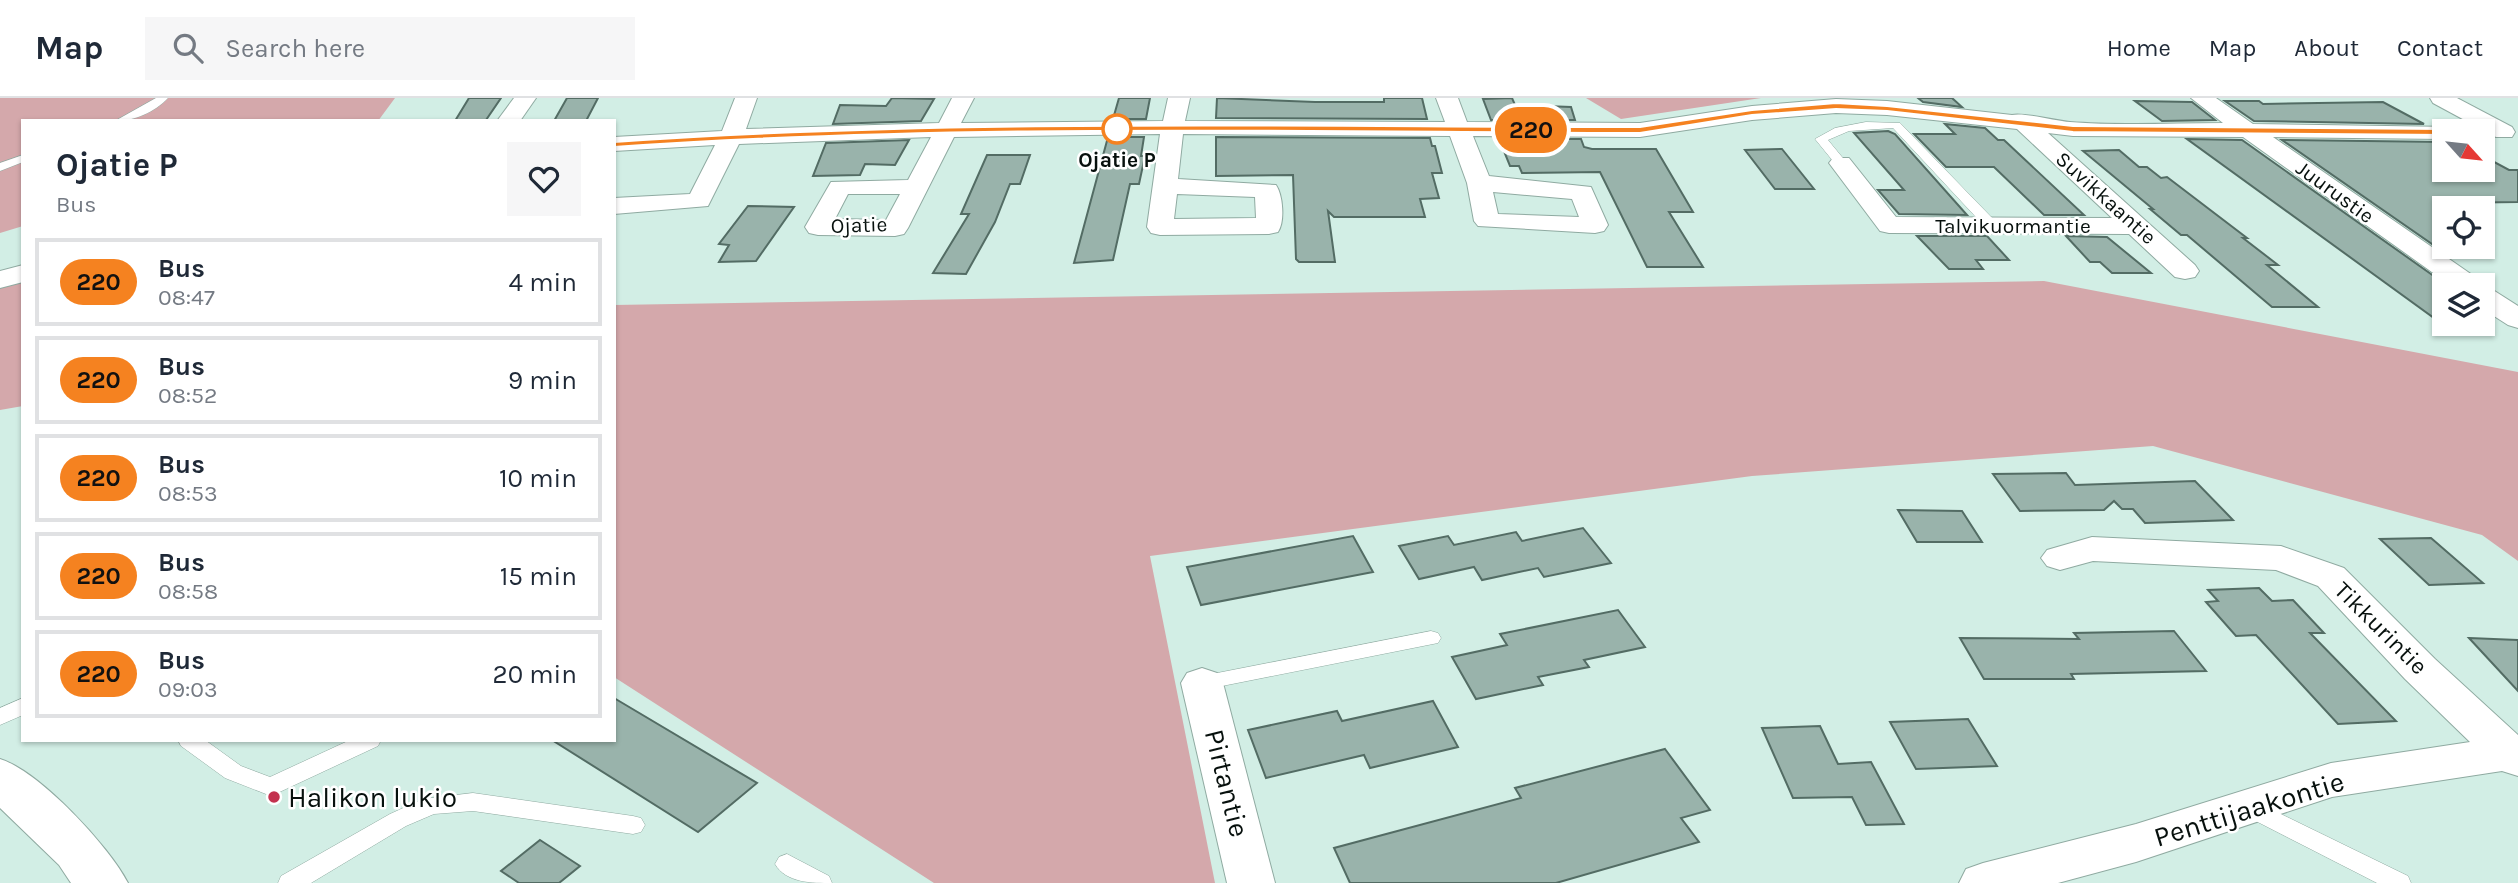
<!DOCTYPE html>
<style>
:root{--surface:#fff;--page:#f6f6f7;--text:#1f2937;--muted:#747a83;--line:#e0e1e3}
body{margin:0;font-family:Karla,sans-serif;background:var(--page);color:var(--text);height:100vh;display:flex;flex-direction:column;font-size:26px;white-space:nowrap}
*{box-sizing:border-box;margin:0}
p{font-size:23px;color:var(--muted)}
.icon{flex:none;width:38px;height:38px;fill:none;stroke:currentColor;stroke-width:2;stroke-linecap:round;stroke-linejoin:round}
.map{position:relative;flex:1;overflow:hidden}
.drawer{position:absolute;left:21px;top:21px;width:595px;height:623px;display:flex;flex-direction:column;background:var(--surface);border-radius:0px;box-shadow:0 2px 5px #0004}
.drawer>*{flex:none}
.badge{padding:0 14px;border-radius:23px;font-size:24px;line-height:46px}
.needle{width:46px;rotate:117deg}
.controls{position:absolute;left:2432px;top:21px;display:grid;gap:14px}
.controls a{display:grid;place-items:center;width:63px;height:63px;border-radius:0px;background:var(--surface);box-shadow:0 2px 5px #0004;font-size:35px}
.map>.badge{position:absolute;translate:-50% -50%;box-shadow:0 0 0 4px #fff}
.round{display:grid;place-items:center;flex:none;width:74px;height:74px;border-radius:0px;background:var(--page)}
.summary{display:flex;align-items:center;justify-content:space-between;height:119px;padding:0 35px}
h1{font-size:33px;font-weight:700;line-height:52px}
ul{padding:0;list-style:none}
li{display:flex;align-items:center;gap:21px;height:88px;margin:0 14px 10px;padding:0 21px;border:4px solid var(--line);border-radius:0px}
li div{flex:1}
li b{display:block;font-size:26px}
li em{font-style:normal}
li .badge{min-width:77px;font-weight:700;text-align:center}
header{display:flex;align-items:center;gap:42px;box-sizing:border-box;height:98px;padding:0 35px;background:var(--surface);border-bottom:2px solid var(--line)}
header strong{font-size:33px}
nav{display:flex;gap:38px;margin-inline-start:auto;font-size:24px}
.search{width:490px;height:63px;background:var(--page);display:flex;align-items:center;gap:18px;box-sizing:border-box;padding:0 24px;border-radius:0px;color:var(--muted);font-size:26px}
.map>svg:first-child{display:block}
.green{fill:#d4a8ab}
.building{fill:#99b3ab;stroke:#536c64;stroke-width:2}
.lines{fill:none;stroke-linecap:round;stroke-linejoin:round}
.lane-casing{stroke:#8faaa1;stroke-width:1}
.street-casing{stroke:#8faaa1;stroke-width:2}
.secondary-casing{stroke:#8faaa1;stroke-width:2}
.lane{fill:#fff;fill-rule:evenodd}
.street{fill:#fff;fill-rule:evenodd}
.secondary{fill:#fff;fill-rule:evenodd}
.line{fill:#f58220;stroke:#fff;stroke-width:2}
.stop-dot{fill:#fff;stroke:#f58220;stroke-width:3.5}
.poi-dot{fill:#c3324f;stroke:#fff;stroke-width:2.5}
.labels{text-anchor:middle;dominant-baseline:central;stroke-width:5;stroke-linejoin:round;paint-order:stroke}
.far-stop-label{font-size:21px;font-weight:bold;fill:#07100d;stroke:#fff}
.far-street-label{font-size:21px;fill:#07100d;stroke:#fff}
.street-label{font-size:24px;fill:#07100d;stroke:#fff}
.near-street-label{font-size:28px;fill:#07100d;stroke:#fff}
.near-poi-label{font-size:28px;fill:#07100d;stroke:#fff;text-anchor:start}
</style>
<header>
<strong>Map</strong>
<div class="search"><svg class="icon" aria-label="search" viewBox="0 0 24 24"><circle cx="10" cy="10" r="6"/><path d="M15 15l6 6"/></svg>Search here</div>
<nav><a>Home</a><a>Map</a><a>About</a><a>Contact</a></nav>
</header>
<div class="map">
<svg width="2518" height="785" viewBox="0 0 2518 785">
<rect width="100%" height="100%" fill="#d2eee5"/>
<g class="green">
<polygon points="0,0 395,0 378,23 23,23 23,128 0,135"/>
<polygon points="1586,0 1761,0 1621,21"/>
<polygon points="23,181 23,308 0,312 0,188"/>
<polygon points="2044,183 2518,274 2518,463 2482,437 2153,348 1752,378 1150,458 1215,785 934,785 614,579 614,207"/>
</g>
<g class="building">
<polygon points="469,0 501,0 486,22 455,23"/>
<polygon points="567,0 598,0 586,23 554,23"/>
<polygon points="892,0 934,1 921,23 833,26 840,7 886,8"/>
<polygon points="1119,0 1150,0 1146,21 1113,21"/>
<polygon points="1217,0 1315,4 1384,4 1384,0 1422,0 1427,21 1216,20"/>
<polygon points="1512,0 1515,7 1571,9 1575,22 1491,22 1483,1"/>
<polygon points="1918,0 1952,0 1962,9 1923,4"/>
<polygon points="2135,3 2192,4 2215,22 2162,23"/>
<polygon points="2225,3 2259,3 2263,6 2383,4 2424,26 2254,23"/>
<polygon points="1945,26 1985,30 1998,42 2004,42 2084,117 2044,117 1994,69 1946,69 1914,36 1955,36"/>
<polygon points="1888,33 1895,36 1967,117 1899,116 1878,92 1904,92 1854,35"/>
<polygon points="1108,39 1144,39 1141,58 1145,58 1139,86 1130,86 1113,162 1074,165"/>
<polygon points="1216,39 1430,40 1432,48 1435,48 1442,75 1432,75 1439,100 1420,101 1425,119 1334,119 1328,113 1335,164 1299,164 1296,161 1293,77 1216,78"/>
<polygon points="1499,41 1581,41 1584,49 1592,51 1656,51 1693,114 1669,114 1703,169 1647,169 1600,74 1522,75 1519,68 1510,68"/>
<polygon points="2187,41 2242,42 2445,186 2445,228"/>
<polygon points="909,42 895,67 865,66 860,77 813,78 826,45"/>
<polygon points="2282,42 2445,44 2445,72 2483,72 2483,58 2509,72 2518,72 2518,104 2445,105 2445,155"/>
<polygon points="1782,51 1814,91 1775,91 1745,52"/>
<polygon points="2119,52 2139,69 2147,69 2161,80 2167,79 2247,140 2243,140 2278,167 2267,167 2318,209 2272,209 2187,137 2181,137 2150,111 2153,111 2083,53"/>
<polygon points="987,57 1030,57 1020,86 1010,86 995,124 966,176 933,175 969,116 961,116"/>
<polygon points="748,108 794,109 756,163 719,164 729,147 719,146"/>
<polygon points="1917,138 1987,138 2009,162 1976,162 1983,171 1949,171"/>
<polygon points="2066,138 2107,139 2151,175 2112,175 2100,164 2090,164"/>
<polygon points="2066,375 2075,387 2195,383 2233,422 2145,425 2133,411 2122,411 2114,403 2104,412 2020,413 1993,376"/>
<polygon points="1898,412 1962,413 1982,444 1917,444"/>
<polygon points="1583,430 1611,465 1544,479 1538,470 1482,482 1474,469 1419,481 1399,448 1448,438 1454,447 1516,434 1522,443"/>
<polygon points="1353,438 1373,474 1201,507 1187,469"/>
<polygon points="2431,440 2483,485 2429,487 2380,441"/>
<polygon points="2259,490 2272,503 2293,502 2324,535 2310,535 2396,623 2338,626 2256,537 2236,538 2206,504 2218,503 2208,492"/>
<polygon points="1618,512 1645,549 1584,562 1589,569 1538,579 1543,587 1476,601 1452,559 1507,547 1500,536"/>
<polygon points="2174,533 2206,573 2071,576 2074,581 1984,581 1960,540 2079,541 2074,535"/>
<polygon points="2469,540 2518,542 2518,593"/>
<polygon points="614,600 757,685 698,734 552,642 614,642"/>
<polygon points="1433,603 1458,649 1370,670 1364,657 1266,680 1248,632 1337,613 1342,623"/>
<polygon points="1968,621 1997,668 1916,671 1890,624"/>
<polygon points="1820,628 1838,666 1871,664 1904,726 1866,727 1852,699 1793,700 1762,630"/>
<polygon points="1665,651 1710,712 1681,720 1699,744 1556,785 1350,785 1334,750 1521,700 1515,690"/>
<polygon points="540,742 580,768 559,785 519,785 501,773"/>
</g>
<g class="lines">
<defs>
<g id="lane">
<path d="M 156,0 L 168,0 C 155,14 134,23 115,23 Z"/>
<polygon points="1866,24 1900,25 1997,125 1997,131 1987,131 1893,30 1849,33 1828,42 1847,65 1841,69 1837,68 1815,41 1835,30"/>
<polygon points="23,57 23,64 0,73 0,65"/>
<polygon points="1431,533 1438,535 1441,540 1438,545 1202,592 1195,590 1192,585 1195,580 1202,578"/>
<polygon points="23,600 23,617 0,627 0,610"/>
<polygon points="178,642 205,642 241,668 270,679 350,642 381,642 378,648 271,698 225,680 181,648"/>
<polygon points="473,695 633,718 641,720 645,727 641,734 633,736 473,713 434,716 406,728 311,785 278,785 281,778 390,716 423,701"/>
<polygon points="2248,700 2408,778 2411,785 2377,785 2240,715 2237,709 2240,703"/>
<path d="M 787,756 L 829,778 L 832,785 C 812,785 786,785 775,766 L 779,759 Z"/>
</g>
<g id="street">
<polygon points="514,0 536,0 520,23 497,23"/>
<path d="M 735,0 L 757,0 L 746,31 L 939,25 L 952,0 L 974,0 L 961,25 L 1163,23 L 1168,0 L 1190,0 L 1185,23 L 1445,24 L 1436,0 L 1458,0 L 1467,24 L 1640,25 L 1752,8 L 1836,1 L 1887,3 L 2012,17 C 2024,14 2055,23 2070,24 C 2121,28 2173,25 2223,25 L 2191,0 L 2216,0 L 2253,26 L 2453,29 L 2456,33 L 2445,33 L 2445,41 L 2273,39 L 2478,181 L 2482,187 L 2450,187 L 2243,39 L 2073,38 L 2048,35 L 2195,167 L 2199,173 L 2195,179 L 2185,181 L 2175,179 L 2129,136 L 1889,135 L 1880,133 L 1829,65 L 1833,60 L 1849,60 L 1896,119 L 2112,120 L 2017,31 L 1887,17 L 1836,15 L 1752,22 L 1640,39 L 1473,38 L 1489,78 L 1591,89 L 1608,127 L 1604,133 L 1595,135 L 1478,128 L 1474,123 L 1467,85 L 1450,38 L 1183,36 L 1178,81 L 1276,87 C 1283,97 1285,124 1278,134 L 1269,136 L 1160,137 L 1151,135 L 1147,129 L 1160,36 L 954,39 L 908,130 L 904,136 L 895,138 L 818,137 L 809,135 L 805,129 L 831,84 L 908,82 L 931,39 L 739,46 L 708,108 L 614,116 L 614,100 L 690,96 L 715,47 L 614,53 L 614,39 L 722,33 ZM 1493,94 L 1572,101 L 1579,119 L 1498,116 ZM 848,96 L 900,96 L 886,122 L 835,121 ZM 1177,96 L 1255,99 L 1256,120 L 1174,121 Z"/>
<polygon points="2430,0 2457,0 2512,29 2515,34 2512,39 2496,39 2433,5"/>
<polygon points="23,167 23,184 0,190 0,173"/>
<polygon points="2483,190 2493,192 2518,208 2518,230 2508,227 2483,211"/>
<polygon points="2092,439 2281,448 2344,470 2435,561 2518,637 2518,678 2502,673 2332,699 2136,764 2058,785 1959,785 1966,771 1983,765 2136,726 2331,665 2470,644 2405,581 2318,488 2276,472 2093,463 2060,472 2047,468 2041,460 2047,452"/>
<polygon points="1202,570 1217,575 1223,585 1275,785 1227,785 1181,585 1187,575"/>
</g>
<path id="secondary" d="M 0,661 C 39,673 109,748 128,785 L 71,785 L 59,767 L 0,710 Z"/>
</defs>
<use href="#lane" class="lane-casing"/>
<use href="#street" class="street-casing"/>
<use href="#secondary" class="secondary-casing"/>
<use href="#lane" class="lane"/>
<use href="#street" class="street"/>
<use href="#secondary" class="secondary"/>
</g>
<path class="line" d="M 1836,5 L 1887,8 L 2073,28 L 2445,31 L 2449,34 L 2445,37 L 2073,34 L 1887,13 L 1836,11 L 1752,17 L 1640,35 C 1298,34 956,25 614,49 L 610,46 L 614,44 C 956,20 1298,29 1640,29 L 1752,12 Z"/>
<circle class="stop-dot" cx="1117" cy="31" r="14"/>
<circle class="poi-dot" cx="274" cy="699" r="7"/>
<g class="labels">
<g class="far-stop-label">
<text x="1117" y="62">Ojatie P</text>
</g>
<g class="far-street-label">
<text transform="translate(2335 94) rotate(36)">Juurustie</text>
<text transform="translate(2106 100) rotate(42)">Suvikkaantie</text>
<text transform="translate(859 127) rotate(-2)">Ojatie</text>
<text x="2013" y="128">Talvikuormantie</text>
</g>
<g class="street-label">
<text transform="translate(2381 530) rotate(45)">Tikkurintie</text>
</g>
<g class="near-street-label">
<text transform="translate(1227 685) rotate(76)">Pirtantie</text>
<text transform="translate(2249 711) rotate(-17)">Penttijaakontie</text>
</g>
<g class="near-poi-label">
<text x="288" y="699">Halikon lukio</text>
</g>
</g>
</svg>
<div class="controls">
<a><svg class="needle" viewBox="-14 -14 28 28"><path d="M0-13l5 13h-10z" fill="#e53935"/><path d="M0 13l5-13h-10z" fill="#747a83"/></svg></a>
<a><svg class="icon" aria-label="locate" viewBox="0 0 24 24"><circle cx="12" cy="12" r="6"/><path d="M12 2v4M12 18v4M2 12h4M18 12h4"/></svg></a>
<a><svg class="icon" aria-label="layers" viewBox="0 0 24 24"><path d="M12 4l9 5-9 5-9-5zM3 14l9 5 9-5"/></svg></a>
</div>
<b class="badge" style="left:1531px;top:32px;background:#f58220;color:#111">220</b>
<section class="drawer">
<div class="summary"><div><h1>Ojatie P</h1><p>Bus</p></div><a class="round"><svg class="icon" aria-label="heart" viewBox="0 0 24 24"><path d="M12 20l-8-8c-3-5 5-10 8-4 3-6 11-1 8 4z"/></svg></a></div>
<ul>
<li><span class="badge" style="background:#f58220;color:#111">220</span><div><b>Bus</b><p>08:47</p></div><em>4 min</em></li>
<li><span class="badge" style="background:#f58220;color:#111">220</span><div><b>Bus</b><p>08:52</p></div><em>9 min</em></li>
<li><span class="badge" style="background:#f58220;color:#111">220</span><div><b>Bus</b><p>08:53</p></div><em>10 min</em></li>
<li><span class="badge" style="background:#f58220;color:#111">220</span><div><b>Bus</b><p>08:58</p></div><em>15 min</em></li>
<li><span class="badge" style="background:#f58220;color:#111">220</span><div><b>Bus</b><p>09:03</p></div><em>20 min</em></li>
</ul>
</section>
</div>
